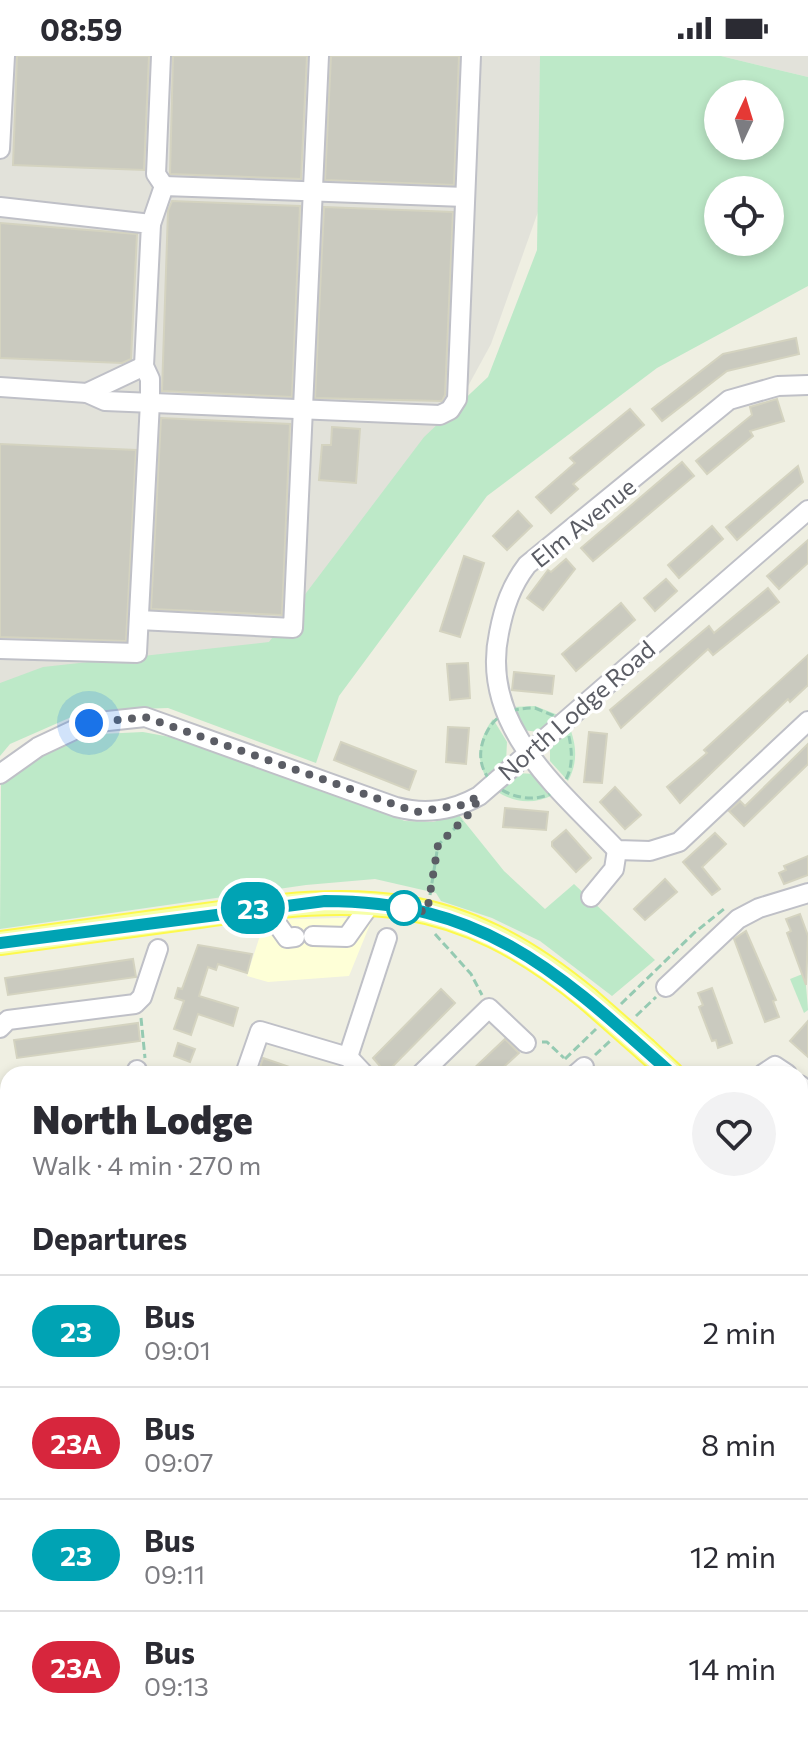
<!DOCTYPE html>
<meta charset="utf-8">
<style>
:root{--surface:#fff;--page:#f2f2f3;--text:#2b2b33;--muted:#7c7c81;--line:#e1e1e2}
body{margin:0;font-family:Commissioner,sans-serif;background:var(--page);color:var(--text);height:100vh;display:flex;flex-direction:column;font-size:30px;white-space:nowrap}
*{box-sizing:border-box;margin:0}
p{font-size:26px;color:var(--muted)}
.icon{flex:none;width:44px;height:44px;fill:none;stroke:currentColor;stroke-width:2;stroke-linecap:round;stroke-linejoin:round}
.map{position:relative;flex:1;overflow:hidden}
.sheet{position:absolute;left:0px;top:1010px;width:808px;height:672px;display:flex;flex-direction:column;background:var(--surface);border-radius:24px 24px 0 0;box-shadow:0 4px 12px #0003}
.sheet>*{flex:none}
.badge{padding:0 16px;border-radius:26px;font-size:28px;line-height:52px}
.needle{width:52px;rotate:4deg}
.buttons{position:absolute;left:704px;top:24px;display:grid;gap:16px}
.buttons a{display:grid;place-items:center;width:80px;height:80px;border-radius:50%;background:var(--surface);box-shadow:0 4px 12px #0003;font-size:40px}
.you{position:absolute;width:40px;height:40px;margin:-20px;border:6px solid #fff;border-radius:50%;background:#1a73e8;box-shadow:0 0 0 12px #1a73e833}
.map>.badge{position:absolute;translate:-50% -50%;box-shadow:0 0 0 4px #fff}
h2{padding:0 32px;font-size:30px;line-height:72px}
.round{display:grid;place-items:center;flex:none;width:84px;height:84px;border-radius:42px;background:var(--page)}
.head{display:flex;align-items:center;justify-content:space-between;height:136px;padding:0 32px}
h1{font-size:38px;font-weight:800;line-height:60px}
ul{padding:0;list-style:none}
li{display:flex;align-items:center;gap:24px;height:112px;padding:0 32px;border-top:2px solid var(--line)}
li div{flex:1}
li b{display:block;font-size:30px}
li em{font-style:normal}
li .badge{min-width:88px;font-weight:700;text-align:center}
.status{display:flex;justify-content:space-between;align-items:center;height:56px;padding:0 40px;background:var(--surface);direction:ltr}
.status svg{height:22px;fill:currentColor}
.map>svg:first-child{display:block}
.commercial{fill:#feffd7}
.industrial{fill:#e2e2da}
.green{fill:#bde9c8;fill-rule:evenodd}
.building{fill:#cacabf;stroke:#d4d3c0;stroke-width:2}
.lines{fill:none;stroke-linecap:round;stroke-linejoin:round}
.minor-casing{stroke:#bfc0c7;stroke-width:22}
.major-casing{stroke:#fdf94d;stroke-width:26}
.path{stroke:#95cab2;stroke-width:3;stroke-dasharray:8 4;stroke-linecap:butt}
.minor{stroke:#fff;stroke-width:18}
.major{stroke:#f7ffa7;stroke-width:22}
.major-bridge-casing{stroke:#fdf94d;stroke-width:26;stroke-linecap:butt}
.major-bridge{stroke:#f7ffa7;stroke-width:22}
.line-casing{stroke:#fff;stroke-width:18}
.line{stroke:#00a3b4;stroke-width:12}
.walk{stroke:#5b5d65;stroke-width:8;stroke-dasharray:0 14.4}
.stop-dot{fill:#fff;stroke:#00a3b4;stroke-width:4}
.labels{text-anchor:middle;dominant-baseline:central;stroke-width:7;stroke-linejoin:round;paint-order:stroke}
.street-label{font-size:24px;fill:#5b5d65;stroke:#fff}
</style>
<div class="status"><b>08:59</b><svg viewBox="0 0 49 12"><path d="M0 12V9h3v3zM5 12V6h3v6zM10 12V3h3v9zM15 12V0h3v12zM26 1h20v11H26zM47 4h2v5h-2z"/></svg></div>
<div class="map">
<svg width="808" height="1682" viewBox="0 0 808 1682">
<rect width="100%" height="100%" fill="#efefe2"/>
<polygon class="commercial" points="373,861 349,920 268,926 247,920 265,864"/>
<g class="industrial">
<polygon points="0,0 540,0 539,153 491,288 443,376 275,605 0,642"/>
<polygon points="721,0 808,0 808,21"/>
</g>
<g class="green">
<path d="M 540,0 L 721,0 L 808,21 L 808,230 L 657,312 L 487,440 L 339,640 L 316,707 L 168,652 L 85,655 L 10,688 L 0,700 L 0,627 L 43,611 L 269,586 L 424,381 L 488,321 L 537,194 ZM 718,38 L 770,38 L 770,90 L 718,90 ZM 718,134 L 770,134 L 770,186 L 718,186 Z"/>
<polygon points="535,650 558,659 538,676 523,674 513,651"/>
<path d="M 493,663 L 507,686 L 506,706 L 486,722 C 475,700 479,682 493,663 Z"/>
<path d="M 571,675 C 577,693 577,708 568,725 L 550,705 L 550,691 Z"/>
<polygon points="143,676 181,683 405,765 433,766 459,759 504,815 545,853 574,828 655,904 612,940 540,885 492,862 441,845 436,837 375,823 306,829 0,873 1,727 30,702 80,679"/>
<path d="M 515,717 L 537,718 L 553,739 C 533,749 513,747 495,734 Z"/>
<polygon points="805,917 808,954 804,957 790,923"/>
<polygon points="8,1244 8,1364 0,1377 0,1245"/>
<polygon points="808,1323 808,1682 77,1682 88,1674 800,1674 800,1333"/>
</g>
<g class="building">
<polygon points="17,0 149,0 144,114 13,109"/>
<polygon points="173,0 307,0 301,123 170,118"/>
<polygon points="331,0 459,0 454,129 325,124"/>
<polygon points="172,145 300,150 292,341 162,335 168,155"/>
<polygon points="324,151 453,156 445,339 442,345 315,342"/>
<polygon points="0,167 137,178 131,303 122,307 0,302"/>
<polygon points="796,282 799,298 727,315 662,365 652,353 723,298"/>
<polygon points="777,343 784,365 750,375 753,380 707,418 696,405 752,359 750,351"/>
<polygon points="630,353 644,369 573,428 578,433 551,457 536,441 575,407 570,402"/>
<polygon points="161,362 290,368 282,559 151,553"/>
<polygon points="332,371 360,373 356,427 319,424 322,389 331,389"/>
<polygon points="0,388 136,394 126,585 0,581"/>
<polygon points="682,406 694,420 593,505 581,492"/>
<polygon points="798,410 803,426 737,484 726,471"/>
<polygon points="518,455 532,470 507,494 493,480"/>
<polygon points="712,470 723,483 679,522 668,509"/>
<polygon points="808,484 808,507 779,533 767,520"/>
<polygon points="464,500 484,507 460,581 440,575"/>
<polygon points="566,503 575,513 543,554 527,542 548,514 551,516"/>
<polygon points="666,523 677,535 655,555 644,542"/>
<polygon points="768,532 779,546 713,599 708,593 621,672 610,654 709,570 714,577"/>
<polygon points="621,547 635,564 576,615 562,598"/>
<polygon points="808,599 808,629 790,646 788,643 680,747 667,731 707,697 704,694"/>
<polygon points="468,607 470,642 450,644 447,608"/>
<polygon points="514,616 554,620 552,638 512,634"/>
<polygon points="448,671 469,672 466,708 446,706"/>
<polygon points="589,676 607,678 602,727 584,726"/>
<polygon points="341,686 416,715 409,734 334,704"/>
<polygon points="808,688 808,708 744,770 729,755 740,745 745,750"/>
<polygon points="615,731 641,759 625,773 600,746"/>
<polygon points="505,752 548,756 546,774 503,771"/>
<polygon points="566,774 591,802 576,816 552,790 552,786"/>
<polygon points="715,777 726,788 702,811 720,833 712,839 683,806"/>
<polygon points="808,800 808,819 784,828 779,817 786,814 784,810"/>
<polygon points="665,823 677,836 645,864 634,853"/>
<polygon points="800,858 808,880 806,929 787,877 791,875 786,863"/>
<polygon points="746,875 776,944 773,945 779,961 765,966 734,883"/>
<polygon points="198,889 252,898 247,917 218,908 216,914 208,911 199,940 238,952 233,970 198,958 191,979 174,973 184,945 175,942 178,932 182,933"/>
<polygon points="133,903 136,921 8,939 5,922"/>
<polygon points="712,932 732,987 718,992 716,984 712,985 699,951 703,949 698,937"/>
<polygon points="441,933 455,947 386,1017 373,1002"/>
<polygon points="808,965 808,1001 790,985"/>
<polygon points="138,967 140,985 17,1002 14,984"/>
<polygon points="505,983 519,997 496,1018 468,1018"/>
<polygon points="178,987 195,993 190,1006 174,1000"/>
<polygon points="263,1002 304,1016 304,1018 258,1018"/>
</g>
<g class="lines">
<defs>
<g id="minor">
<polyline points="161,0 156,118 164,130"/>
<polyline points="0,93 5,0"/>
<polyline points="0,151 151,168 144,310 150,323 150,346 137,597 0,593"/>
<polyline points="151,168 164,130 465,141"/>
<path d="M 808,329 L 778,330 L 729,344 L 527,509 C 511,530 504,551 499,577 C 479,670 559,733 617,794 L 650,795 L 679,786 L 808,665"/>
<polyline points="0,331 87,337 105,345 440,359 450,354 457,343 471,0"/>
<polyline points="87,337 144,310"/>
<polyline points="139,564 293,572 319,0"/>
<path d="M 0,718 L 38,691 L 89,667 L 145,661 L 396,751 C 426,759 452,755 479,740 L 808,454"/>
<polyline points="591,841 614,813 617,794"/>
<polyline points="265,851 287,882 295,881"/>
<polyline points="313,880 347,881 371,847"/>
<polyline points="666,931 738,863 759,852 808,837"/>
<polyline points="0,972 8,964 135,948 142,941 158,893"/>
<polyline points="348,1001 387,882"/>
<polyline points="135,1018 137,1014"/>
<polyline points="245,1018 260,975 348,1001 364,1018"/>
<polyline points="421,1018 489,952 526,987"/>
<polyline points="576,1018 584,1011"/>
<polyline points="763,1018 775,1010 787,1018"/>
<polyline points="800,1029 808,1036"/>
<polyline points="0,1091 8,1090"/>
<polyline points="0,1117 5,1162"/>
<polyline points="800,1246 808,1236"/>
<polyline points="800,1318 808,1307"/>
<polyline points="0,1420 8,1410"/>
<polyline points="0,1553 8,1545"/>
</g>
<g id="major">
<path d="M 0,887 C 66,878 133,869 199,860 C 361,837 455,833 588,943"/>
<polyline points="646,994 672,1018"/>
<polyline points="800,1134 808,1141"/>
</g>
</defs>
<use href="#minor" class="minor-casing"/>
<use href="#major" class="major-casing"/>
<g class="path">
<path d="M 535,652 L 564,664 C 607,782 445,750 488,674 C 498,656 515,652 535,652 Z"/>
<polyline points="430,839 438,789 462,765"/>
<polyline points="435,878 471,918 482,939"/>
<polyline points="621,948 694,877 724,853"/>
<polyline points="636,960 656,941"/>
<polyline points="141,962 145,1002"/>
<polyline points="542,986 547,986 564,1002"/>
<polyline points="595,999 610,985"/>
<polyline points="565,1003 596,973"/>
<polyline points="800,1176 808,1179"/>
<polyline points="800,1359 808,1351"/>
<polyline points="800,1402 808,1410"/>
<polyline points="800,1426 808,1424"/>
<polyline points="800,1438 808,1429"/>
<polyline points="560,1674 561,1682"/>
<polyline points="68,1682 79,1674"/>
<polyline points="129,1682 140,1674"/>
<polyline points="513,1682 524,1674"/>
<polyline points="604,1682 605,1674"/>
</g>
<use href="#minor" class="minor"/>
<use href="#major" class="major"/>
<defs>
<polyline id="major-bridge" points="588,943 646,994"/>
</defs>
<use href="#major-bridge" class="major-bridge-casing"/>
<use href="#major-bridge" class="major-bridge"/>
</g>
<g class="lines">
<defs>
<path id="line" d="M 0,887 L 325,845 C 486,845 560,918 672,1018"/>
</defs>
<use href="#line" class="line-casing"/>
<use href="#line" class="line"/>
<polyline class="walk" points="89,667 145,661 416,756 462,749 479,740 473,754 438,789 427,856 404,852"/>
</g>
<circle class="stop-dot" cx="404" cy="852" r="16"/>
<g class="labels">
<g class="street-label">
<text transform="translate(583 466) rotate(-39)">Elm Avenue</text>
<text transform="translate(576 654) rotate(-41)">North Lodge Road</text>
</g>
</g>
</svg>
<div class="buttons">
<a><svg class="needle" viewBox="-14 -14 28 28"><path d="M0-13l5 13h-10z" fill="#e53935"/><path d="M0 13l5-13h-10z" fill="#7c7c81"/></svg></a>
<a><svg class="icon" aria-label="locate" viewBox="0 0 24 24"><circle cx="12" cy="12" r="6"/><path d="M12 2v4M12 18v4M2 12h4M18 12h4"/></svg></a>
</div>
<div class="you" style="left:89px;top:667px"></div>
<b class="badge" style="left:253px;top:852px;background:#00a3b4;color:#fff">23</b>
<section class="sheet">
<div class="head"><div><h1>North Lodge</h1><p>Walk · 4 min · 270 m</p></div><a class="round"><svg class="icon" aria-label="heart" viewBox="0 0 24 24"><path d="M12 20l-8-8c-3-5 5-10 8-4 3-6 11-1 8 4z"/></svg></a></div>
<h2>Departures</h2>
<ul>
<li><span class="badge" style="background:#00a3b4;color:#fff">23</span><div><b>Bus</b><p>09:01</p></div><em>2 min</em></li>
<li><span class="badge" style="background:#d7263d;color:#fff">23A</span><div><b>Bus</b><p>09:07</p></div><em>8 min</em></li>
<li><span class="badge" style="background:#00a3b4;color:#fff">23</span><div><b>Bus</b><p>09:11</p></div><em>12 min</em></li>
<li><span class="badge" style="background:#d7263d;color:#fff">23A</span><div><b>Bus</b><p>09:13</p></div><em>14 min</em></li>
</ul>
</section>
</div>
